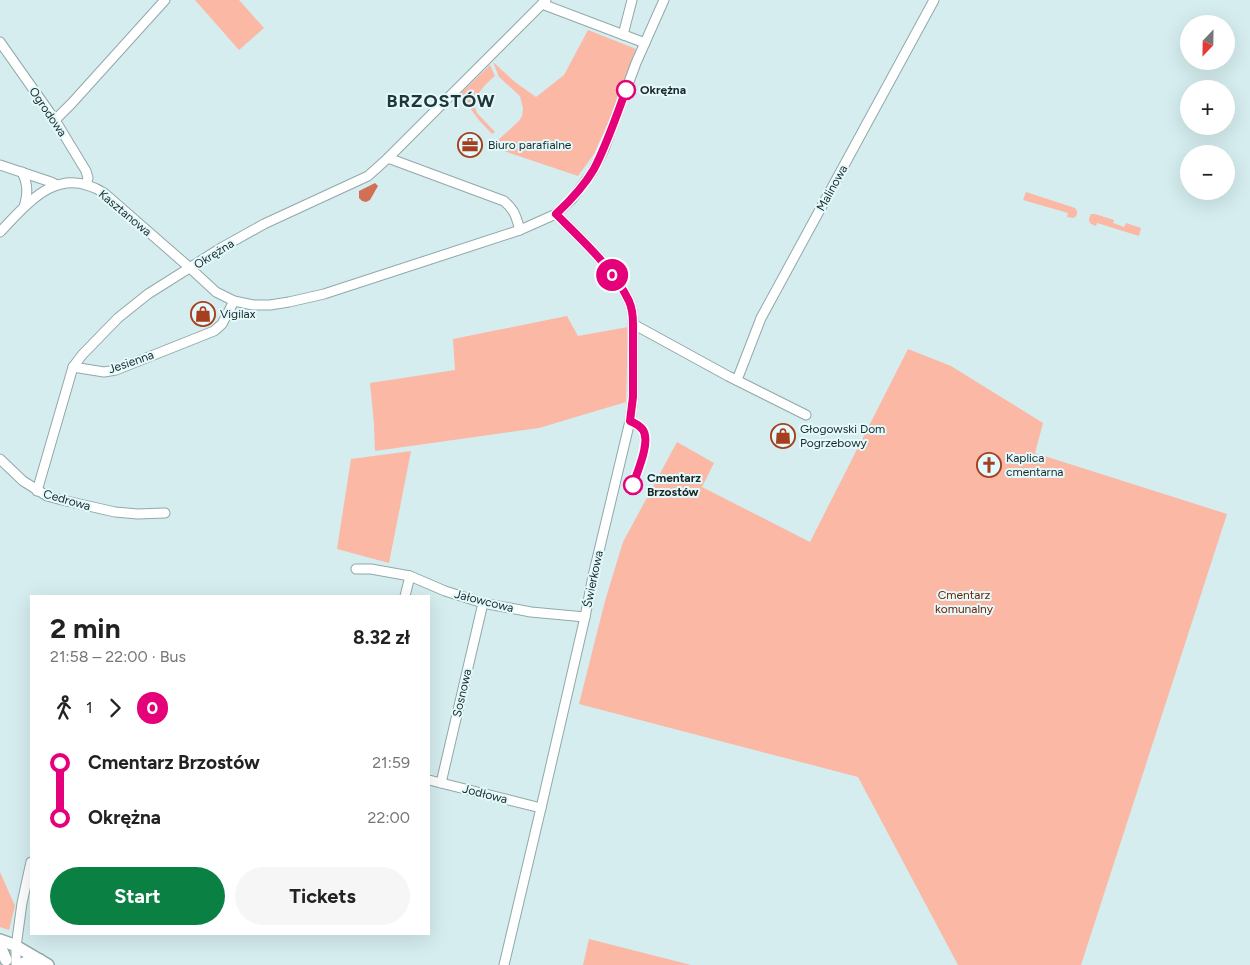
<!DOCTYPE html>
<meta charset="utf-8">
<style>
:root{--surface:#fff;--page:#f6f6f6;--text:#222;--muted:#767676;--accent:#0b8043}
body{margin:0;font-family:Figtree,sans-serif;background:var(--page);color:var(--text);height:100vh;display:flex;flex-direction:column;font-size:19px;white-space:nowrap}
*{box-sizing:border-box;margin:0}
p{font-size:16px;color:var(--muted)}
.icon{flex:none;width:28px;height:28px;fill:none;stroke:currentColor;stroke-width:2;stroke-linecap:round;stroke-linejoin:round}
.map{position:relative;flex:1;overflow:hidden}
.panel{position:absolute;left:30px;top:595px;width:400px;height:340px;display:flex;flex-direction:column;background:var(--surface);border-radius:0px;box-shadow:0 5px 20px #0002}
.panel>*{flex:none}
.badge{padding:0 10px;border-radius:16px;font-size:18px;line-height:32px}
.needle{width:32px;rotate:202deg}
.controls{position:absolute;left:1180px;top:15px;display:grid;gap:10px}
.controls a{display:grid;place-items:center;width:55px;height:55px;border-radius:50%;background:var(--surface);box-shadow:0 5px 20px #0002;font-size:25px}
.map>.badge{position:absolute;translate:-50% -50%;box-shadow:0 0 0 2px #fff}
.legs{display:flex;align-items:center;gap:8px;height:55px;padding:0 20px;font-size:16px}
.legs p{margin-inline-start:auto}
.overview{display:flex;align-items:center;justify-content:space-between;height:85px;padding:0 20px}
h1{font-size:28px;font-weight:700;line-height:38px}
.cta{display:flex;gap:10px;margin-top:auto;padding:10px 20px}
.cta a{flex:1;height:58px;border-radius:30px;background:var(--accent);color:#fff;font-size:20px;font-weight:700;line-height:58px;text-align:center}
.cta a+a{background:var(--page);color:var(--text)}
ul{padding:0 20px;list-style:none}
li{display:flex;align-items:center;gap:18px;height:55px;font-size:19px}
li i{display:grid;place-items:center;width:8px;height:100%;margin:0 6px;background:currentColor}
li i::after{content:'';width:12px;height:12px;margin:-6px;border:4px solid;border-radius:50%;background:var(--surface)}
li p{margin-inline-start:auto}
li:first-child i{background:linear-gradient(#0000 50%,currentColor 0)}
li:last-child i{background:linear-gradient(currentColor 50%,#0000 0)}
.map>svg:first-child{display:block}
.green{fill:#fab8a5}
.water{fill:#d17054}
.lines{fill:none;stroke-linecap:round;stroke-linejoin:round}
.minor-casing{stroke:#91a8a9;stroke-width:11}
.tertiary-casing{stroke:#91a8a9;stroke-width:14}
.minor{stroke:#fff;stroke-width:9}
.tertiary{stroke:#fff;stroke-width:11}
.line-1-casing{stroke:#fff;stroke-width:11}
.line-1{stroke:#e5017a;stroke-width:8}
.stop-1-dot{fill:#fff;stroke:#e5017a;stroke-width:2.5}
.labels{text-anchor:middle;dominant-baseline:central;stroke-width:4;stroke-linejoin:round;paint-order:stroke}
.stop-label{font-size:12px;font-weight:bold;fill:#1e2728;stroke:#e2fafc;text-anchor:start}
.street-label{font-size:12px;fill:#1e2728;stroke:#e2fafc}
.poi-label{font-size:12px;fill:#1e2728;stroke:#e2fafc;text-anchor:start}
.park-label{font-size:12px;fill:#772001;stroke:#e2fafc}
.district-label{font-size:18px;font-weight:bold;letter-spacing:1px;fill:#223637;stroke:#e2fafc}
</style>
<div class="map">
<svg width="1250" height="965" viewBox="0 0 1250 965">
<rect width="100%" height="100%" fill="#d5edef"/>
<g class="green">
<polygon points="195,0 239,0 264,28 239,50"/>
<polygon points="588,30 636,49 610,118 594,154 578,176 495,148 500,142 498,140 519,121 522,116 523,108 520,96 499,77 493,62 515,82 536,97 564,75"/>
<path d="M 490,65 L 495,76 C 486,83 476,94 474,105 L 477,113 L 495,132 L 492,134 L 478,119 L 460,94 Z"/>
<path d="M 1026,192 L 1075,208 C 1078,211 1078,215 1074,218 L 1067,217 L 1068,213 L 1023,200 Z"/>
<polygon points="1091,214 1095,214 1114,220 1113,223 1124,227 1126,223 1141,228 1139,236 1097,223 1096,226 1091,224 1089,221 1089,218"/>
<polygon points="567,316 578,336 628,327 626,402 539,428 375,451 374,424 370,383 455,370 453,339"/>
<polygon points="908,349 951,366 1043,423 1035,453 1227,514 1081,965 958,965 858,777 579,704 605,601 623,542 677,442 714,463 702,487 810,542"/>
<polygon points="411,451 389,563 337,549 351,459"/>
<polygon points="0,872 15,906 9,930 0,927"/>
<polygon points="589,939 691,965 583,965"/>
</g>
<polygon class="water" points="375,183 378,186 370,200 366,202 362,201 359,198 359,191"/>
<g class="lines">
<defs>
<g id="minor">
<polyline points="542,4 645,43"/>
<polyline points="623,35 632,0"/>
<polyline points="0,42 55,120 86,171 88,178 86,185"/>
<polyline points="55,120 72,103 165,0"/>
<path d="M 388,158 L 504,201 C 515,210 516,217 520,230"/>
<polyline points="0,165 51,182 57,185"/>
<path d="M 22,172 C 28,184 28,194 24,207"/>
<path d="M 0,232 C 29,202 58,164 104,193 L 190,268 L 216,292 L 234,301 L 253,305 L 270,305 L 289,302 L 324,294 L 520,230 L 556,214 L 572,199 L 593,171 L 604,149 L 636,63 L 664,0"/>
<polyline points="633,324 728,376 806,415"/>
<polyline points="73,367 104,372 116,370 214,331 222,324 234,301"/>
<polyline points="737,380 761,318 934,0"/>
<polyline points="0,459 23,481 47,496 62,500 115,512 138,514 165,513"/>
<polyline points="37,491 73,367 82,355 118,318 148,294 221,248 264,224 368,176 388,158 546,0"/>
<polyline points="356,569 371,569 410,576 445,591 483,603 531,612 585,617"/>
<polyline points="405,596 410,576"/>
<polyline points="429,780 541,808"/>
<polyline points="441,783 483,603"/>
<polyline points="16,965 16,947 22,903 31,862"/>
<path d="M 504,965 L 541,808 L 585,617 L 593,576 L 630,421 L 633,397 L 633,324 C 633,317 632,308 629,301 C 614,269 581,239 556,214"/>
</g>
<g id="tertiary">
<polyline points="0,940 14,945 48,965"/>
<polyline points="0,946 6,960"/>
<polyline points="19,965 26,962 40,960"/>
</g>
</defs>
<use href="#minor" class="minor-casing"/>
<use href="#tertiary" class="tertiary-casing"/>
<use href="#minor" class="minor"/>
<use href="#tertiary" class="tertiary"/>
</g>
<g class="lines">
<defs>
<path id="line-1" d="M 626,90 C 616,117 607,144 594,169 C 584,186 570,201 556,214 C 581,239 614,269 629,301 C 632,308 633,317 633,324 L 633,397 L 630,421 C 635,423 640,426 643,430 C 651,442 637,472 633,485"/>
</defs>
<use href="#line-1" class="line-1-casing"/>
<use href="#line-1" class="line-1"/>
</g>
<defs>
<symbol id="office-ring" viewBox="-11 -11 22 22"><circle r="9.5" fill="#e2fafc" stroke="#a73f1f" stroke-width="1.5"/><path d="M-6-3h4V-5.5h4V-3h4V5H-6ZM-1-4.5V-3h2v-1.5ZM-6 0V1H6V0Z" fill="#a73f1f"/></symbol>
<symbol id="shop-ring" viewBox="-11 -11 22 22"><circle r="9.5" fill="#e2fafc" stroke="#a73f1f" stroke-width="1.5"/><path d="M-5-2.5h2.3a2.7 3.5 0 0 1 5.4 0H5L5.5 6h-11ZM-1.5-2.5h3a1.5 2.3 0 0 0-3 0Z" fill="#a73f1f"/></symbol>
<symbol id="church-ring" viewBox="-11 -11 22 22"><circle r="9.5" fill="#e2fafc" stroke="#a73f1f" stroke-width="1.5"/><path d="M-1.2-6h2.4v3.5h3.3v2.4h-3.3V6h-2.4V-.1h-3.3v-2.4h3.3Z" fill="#a73f1f"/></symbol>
</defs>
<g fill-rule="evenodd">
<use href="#office-ring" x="456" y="131" width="28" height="28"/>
<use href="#shop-ring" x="189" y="300" width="28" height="28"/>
<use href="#shop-ring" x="769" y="422" width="28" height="28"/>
<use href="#church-ring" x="975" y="451" width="28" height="28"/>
</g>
<g class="stop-1-dot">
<circle cx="626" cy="90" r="9"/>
<circle cx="633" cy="485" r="9"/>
</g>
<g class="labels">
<g class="stop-label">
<text x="640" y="90">Okrężna</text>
<text x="647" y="478">Cmentarz<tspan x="647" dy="14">Brzostów</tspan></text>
</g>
<g class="street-label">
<text transform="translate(48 112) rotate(56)">Ogrodowa</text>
<text transform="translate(832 188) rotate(-61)">Malinowa</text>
<text transform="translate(125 213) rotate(40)">Kasztanowa</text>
<text transform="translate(214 254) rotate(-32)">Okrężna</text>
<text transform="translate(131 362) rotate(-19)">Jesienna</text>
<text transform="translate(67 500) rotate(16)">Cedrowa</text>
<text transform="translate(593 579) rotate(-78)">Świerkowa</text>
<text transform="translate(484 601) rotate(14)">Jałowcowa</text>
<text transform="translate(462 693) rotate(-77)">Sosnowa</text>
<text transform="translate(485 794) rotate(14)">Jodłowa</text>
</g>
<g class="poi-label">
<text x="488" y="145">Biuro parafialne</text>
<text x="220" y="314">Vigilax</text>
<text x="800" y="429">Głogowski Dom<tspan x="800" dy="14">Pogrzebowy</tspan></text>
<text x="1006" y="458">Kaplica<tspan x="1006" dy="14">cmentarna</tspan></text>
</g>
<g class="park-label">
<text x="964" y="595">Cmentarz<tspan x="964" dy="14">komunalny</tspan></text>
</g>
<g class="district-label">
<text x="441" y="101">BRZOSTÓW</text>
</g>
</g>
</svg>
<div class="controls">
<a><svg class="needle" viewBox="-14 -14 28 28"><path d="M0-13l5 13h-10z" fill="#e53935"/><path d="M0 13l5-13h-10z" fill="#767676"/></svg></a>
<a>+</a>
<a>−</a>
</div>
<b class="badge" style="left:612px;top:275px;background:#e5017a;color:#fff">0</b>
<section class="panel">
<div class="overview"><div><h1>2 min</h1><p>21:58 – 22:00 · Bus</p></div><b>8.32 zł</b></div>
<div class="legs"><svg class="icon" aria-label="walk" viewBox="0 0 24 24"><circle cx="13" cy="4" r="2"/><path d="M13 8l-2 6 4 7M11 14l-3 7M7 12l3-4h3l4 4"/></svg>1<svg class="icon" aria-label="forward" viewBox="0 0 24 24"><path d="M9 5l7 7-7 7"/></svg><b class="badge" style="background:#e5017a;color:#fff">0</b></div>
<ul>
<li><i style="color:#e5017a"></i><b>Cmentarz Brzostów</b><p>21:59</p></li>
<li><i style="color:#e5017a"></i><b>Okrężna</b><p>22:00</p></li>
</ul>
<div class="cta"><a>Start</a><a>Tickets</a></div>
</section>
</div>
